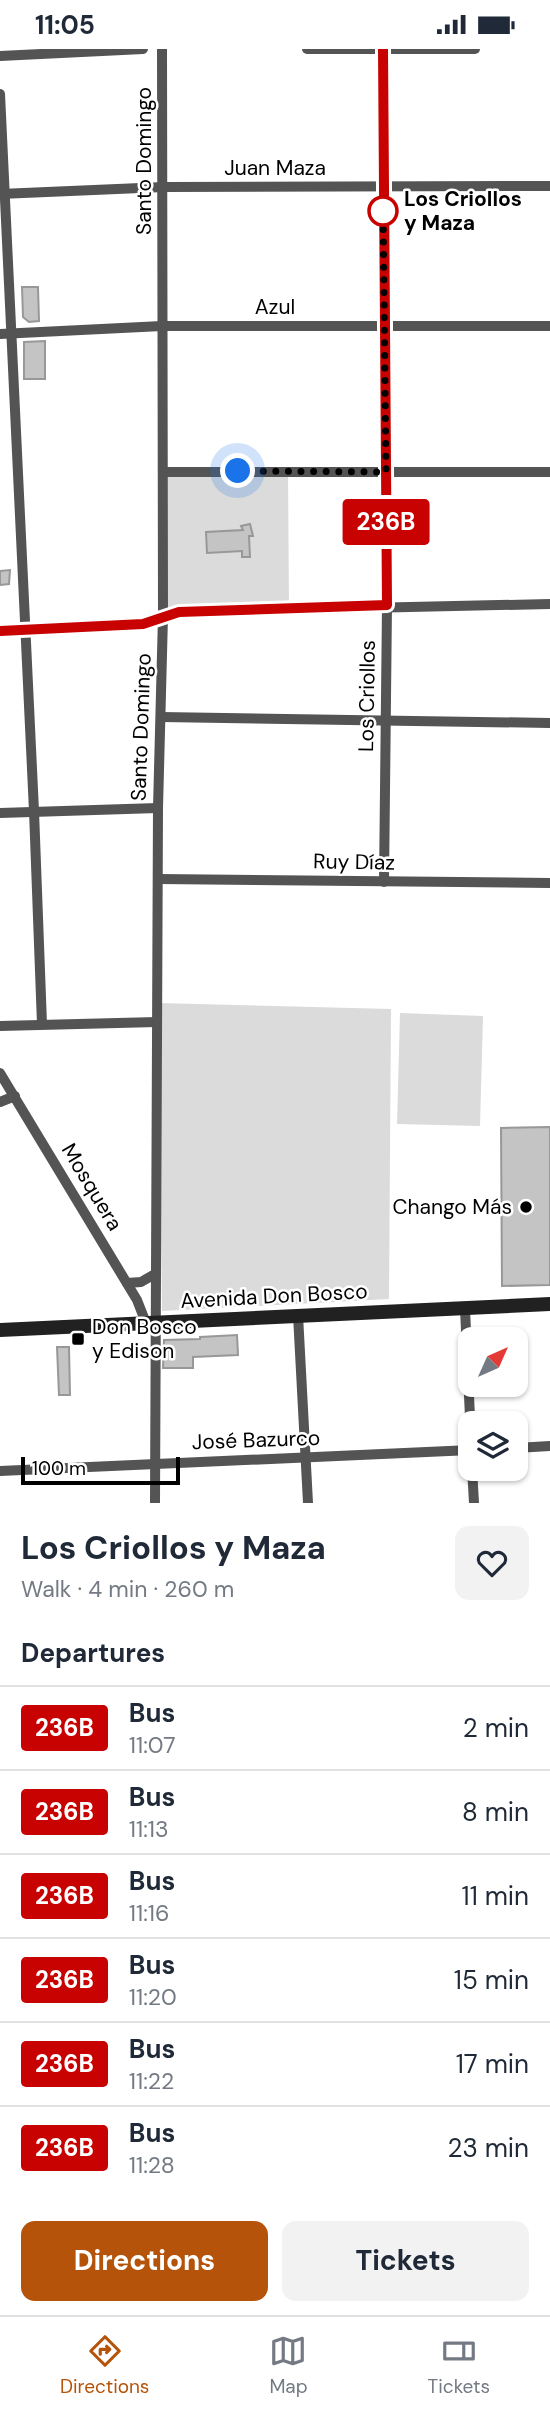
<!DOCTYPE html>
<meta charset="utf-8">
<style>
:root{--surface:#fff;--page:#f2f2f3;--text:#1f2937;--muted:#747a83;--line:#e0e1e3;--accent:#b45309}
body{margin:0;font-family:"DM Sans",sans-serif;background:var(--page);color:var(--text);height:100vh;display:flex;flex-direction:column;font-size:26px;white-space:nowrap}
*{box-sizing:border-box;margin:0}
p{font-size:23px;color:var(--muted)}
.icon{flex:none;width:38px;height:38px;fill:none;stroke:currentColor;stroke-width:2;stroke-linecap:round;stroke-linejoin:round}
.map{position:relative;height:1454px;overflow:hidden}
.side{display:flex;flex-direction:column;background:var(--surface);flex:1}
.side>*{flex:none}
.badge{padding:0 14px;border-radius:5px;font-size:24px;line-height:46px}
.needle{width:46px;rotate:45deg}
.controls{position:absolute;left:458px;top:1278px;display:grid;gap:14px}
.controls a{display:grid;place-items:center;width:70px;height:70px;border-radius:14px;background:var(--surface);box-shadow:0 2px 5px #0004;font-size:35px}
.scale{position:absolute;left:21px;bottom:18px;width:159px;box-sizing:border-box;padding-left:7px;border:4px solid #000;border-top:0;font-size:19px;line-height:24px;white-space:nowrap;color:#000;-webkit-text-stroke:5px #fff;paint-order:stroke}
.you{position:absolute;width:35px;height:35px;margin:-18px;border:5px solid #fff;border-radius:50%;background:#1a73e8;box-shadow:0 0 0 10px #1a73e833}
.map>.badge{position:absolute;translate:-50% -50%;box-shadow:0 0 0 4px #fff}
h2{padding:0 21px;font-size:26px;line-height:63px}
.round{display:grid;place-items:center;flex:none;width:74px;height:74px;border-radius:14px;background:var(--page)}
.overview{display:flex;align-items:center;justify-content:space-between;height:119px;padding:0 21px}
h1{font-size:33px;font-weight:700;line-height:52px}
.primary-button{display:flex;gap:14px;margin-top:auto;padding:14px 21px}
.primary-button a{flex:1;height:80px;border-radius:14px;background:var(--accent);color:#fff;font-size:28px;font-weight:700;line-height:80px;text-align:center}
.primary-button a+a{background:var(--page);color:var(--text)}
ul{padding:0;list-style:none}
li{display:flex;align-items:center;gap:21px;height:84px;padding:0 21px;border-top:2px solid var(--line)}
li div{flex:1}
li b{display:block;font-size:26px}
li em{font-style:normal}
li .badge{min-width:77px;font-weight:700;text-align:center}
.status{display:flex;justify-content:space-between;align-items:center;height:49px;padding:0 35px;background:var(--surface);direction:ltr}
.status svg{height:19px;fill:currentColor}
.tab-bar{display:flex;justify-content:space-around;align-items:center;height:98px;border-top:2px solid var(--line);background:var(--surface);font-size:19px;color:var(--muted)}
.tab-bar a{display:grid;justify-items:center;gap:4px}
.tab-bar .current{color:var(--accent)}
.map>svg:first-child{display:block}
.green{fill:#dbdbdb}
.building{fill:#c4c4c4;stroke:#989898;stroke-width:2}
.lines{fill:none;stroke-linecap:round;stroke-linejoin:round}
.minor{stroke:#545454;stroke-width:10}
.secondary{stroke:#212121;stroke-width:14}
.line-casing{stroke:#fff;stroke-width:16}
.line{stroke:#c70201;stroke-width:10}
.walk{stroke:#000;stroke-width:7;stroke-dasharray:0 12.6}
.stop-dot{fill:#fff;stroke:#c70201;stroke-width:3.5}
.poi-dot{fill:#000;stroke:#fff;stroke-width:2.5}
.labels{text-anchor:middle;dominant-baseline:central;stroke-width:5;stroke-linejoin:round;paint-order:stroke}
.street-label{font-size:21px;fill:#000;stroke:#fff}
.stop-label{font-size:21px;font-weight:bold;fill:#000;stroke:#fff;text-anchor:start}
.poi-label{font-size:21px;fill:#000;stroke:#fff;text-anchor:end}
</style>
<div class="status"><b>11:05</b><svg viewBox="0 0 49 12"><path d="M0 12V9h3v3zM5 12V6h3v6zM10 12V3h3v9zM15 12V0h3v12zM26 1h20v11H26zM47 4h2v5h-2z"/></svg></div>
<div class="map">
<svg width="550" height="1454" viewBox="0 0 550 1454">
<rect width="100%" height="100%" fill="#fff"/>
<g class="green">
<polygon points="288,422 289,559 163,567 164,423"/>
<polygon points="158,954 391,960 389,1250 162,1262"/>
<polygon points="400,964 483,967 480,1077 397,1075"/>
</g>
<g class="building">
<polygon points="22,238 38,238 39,272 29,273 23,268"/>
<polygon points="45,292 45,330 24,330 24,293"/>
<polygon points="250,475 253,487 249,487 250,508 242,508 242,502 207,504 206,483 243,481 241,477"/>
<polygon points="10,521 9,535 0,536 0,522"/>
<polygon points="550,1078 550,1236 502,1237 501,1079"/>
<polygon points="237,1286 238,1306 193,1308 193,1319 163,1319 164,1291 200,1290 200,1288"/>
<polygon points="57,1298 69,1298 70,1346 59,1346"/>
</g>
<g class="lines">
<g class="minor">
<polyline points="307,0 475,0"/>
<polyline points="383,0 387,556 384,833"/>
<polyline points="0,7 143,0"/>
<polyline points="0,45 34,762 42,975"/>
<polyline points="0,145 164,138 550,137"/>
<polyline points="0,285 162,277 550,277"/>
<polyline points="164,423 550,423"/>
<polyline points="0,582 143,575 179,563 550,555"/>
<polyline points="161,668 550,674"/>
<polyline points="0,764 158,759"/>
<polyline points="158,830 550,834"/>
<polyline points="0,977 157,973"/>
<polyline points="0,1024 137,1251 146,1274"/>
<polyline points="0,1053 15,1047"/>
<polyline points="127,1234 141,1233 155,1225"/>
<polyline points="465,1260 471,1390"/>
<polyline points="298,1266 308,1454"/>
<polyline points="516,1399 550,1397"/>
<polyline points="472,1419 474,1454"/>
<polyline points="0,1422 471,1401"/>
<polyline points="155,1454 158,759 163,567 162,0"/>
</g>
<polyline class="secondary" points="0,1281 550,1255"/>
</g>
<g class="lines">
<defs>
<polyline id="line" points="0,582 143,575 179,563 387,556 383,0"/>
</defs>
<use href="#line" class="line-casing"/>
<use href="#line" class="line"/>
<polyline class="walk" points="238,422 386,423 383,162"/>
</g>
<circle class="stop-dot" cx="383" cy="162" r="14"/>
<g class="poi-dot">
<circle cx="526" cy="1158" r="7"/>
<rect x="71" y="1283" width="14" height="14" rx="3.5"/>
</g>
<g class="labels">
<g class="street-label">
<text transform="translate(144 112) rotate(-90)">Santo Domingo</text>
<text x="275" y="119">Juan Maza</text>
<text x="275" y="258">Azul</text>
<text transform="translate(367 647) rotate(-89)">Los Criollos</text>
<text transform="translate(141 678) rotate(-88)">Santo Domingo</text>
<text transform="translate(354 813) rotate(1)">Ruy Díaz</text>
<text transform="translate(92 1138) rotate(59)">Mosquera</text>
<text transform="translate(274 1247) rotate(-3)">Avenida Don Bosco</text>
<text transform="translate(256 1391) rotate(-2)">José Bazurco</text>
</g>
<g class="stop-label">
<text x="404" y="150">Los Criollos<tspan x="404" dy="24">y Maza</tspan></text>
</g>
<g class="poi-label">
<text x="512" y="1158">Chango Más</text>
<text x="92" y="1278" text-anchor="start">Don Bosco<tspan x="92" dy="24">y Edison</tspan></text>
</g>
</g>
</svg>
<div class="controls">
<a><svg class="needle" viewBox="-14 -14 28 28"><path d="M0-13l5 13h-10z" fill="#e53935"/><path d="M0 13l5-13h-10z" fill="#747a83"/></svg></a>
<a><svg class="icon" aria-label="layers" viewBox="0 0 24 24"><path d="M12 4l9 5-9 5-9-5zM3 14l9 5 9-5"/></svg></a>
</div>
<div class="scale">100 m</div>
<div class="you" style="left:238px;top:422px"></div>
<b class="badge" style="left:386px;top:473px;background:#c70201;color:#fff">236B</b>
</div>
<section class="side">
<div class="overview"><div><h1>Los Criollos y Maza</h1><p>Walk · 4 min · 260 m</p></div><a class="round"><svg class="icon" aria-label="heart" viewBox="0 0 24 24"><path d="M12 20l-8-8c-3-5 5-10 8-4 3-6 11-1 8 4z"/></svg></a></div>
<h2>Departures</h2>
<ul>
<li><span class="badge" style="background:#c70201;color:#fff">236B</span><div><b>Bus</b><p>11:07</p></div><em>2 min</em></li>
<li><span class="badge" style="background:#c70201;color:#fff">236B</span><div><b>Bus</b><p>11:13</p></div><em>8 min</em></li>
<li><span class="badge" style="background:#c70201;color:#fff">236B</span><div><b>Bus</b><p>11:16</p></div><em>11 min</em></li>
<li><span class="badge" style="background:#c70201;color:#fff">236B</span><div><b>Bus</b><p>11:20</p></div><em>15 min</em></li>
<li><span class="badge" style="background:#c70201;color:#fff">236B</span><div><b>Bus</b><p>11:22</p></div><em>17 min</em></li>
<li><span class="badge" style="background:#c70201;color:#fff">236B</span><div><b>Bus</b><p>11:28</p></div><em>23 min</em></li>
</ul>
<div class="primary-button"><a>Directions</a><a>Tickets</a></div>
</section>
<nav class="tab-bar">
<a class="current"><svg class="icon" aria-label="directions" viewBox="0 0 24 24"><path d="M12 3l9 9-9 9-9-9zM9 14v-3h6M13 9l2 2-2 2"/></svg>Directions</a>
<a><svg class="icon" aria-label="map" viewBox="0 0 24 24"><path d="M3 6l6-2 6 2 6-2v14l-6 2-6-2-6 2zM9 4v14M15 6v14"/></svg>Map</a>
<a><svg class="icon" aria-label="tickets" viewBox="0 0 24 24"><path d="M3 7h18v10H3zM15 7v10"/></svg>Tickets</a>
</nav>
